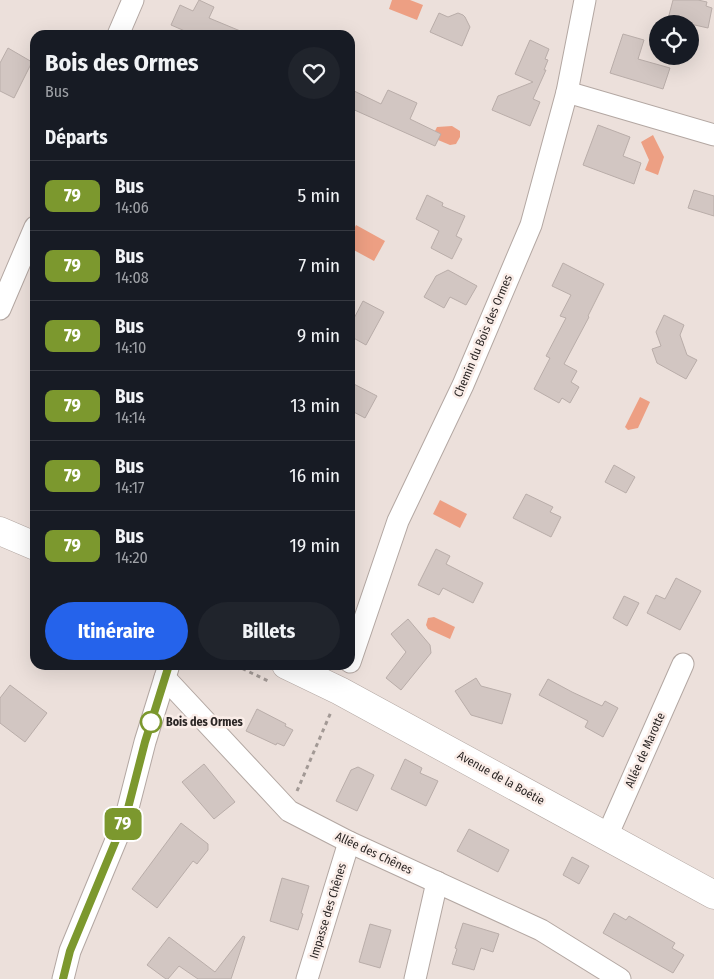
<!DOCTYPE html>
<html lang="fr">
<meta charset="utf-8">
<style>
:root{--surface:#171b24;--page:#20242c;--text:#f1f3f6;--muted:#9ea1a6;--line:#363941;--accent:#2563eb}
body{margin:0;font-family:"Fira Sans Condensed",sans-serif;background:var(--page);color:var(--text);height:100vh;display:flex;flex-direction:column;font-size:19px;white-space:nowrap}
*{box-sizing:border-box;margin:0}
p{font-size:16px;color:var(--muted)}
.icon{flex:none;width:28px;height:28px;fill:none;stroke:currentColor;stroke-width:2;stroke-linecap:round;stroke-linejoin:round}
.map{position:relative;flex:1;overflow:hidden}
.sheet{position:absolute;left:30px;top:30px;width:325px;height:640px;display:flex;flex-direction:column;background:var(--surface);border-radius:15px;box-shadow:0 5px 20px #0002}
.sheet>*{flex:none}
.badge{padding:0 10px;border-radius:8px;font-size:18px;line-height:32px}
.buttons{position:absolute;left:649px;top:15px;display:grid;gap:10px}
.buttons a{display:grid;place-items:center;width:50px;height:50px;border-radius:50%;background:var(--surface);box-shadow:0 5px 20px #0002;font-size:25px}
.map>.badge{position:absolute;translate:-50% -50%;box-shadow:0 0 0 2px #fff}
h2{padding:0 15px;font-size:19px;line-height:45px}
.round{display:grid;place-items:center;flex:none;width:52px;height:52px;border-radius:26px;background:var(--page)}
.head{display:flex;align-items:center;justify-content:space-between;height:85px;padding:0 15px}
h1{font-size:24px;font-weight:700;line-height:38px}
.action{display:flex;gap:10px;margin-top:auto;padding:10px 15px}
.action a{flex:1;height:58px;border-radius:30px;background:var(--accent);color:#fff;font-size:20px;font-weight:700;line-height:58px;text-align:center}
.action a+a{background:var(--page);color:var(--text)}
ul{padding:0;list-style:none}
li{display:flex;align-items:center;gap:15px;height:70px;padding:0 15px;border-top:1px solid var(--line)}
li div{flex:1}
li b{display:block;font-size:19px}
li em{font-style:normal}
li .badge{min-width:55px;font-weight:700;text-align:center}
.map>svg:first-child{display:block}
.water{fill:#ed9f83}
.building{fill:#d2c6c2;stroke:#b9ada9}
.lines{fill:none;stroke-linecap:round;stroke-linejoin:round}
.street-casing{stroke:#b3a7a2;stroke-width:23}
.secondary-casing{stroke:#b3a7a2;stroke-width:29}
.path{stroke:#a29995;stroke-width:3;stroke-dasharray:4 4;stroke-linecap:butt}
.street{stroke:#fff;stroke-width:21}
.secondary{stroke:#fff;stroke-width:28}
.line-casing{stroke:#fff;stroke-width:11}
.line{stroke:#7c982e;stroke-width:8}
.stop-dot{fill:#fff;stroke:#7c982e;stroke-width:2.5}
.labels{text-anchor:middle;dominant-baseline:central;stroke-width:5;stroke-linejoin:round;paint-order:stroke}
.street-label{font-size:12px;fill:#2b2625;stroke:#faede8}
.stop-label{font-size:12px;font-weight:bold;fill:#2b2625;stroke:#faede8;text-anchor:start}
</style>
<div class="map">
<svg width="714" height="979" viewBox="0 0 714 979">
<rect width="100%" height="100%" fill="#ece0db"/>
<g class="water">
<polygon points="392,0 410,0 423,5 417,20 389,9"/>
<polygon points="452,126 460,131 460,137 456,144 450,145 438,140 435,131 437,127"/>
<polygon points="653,135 664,157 658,175 645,170 649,160 641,142"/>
<polygon points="356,225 385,241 374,261 350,248 350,237"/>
<polygon points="640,397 650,402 638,428 628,430 625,427"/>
<polygon points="440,500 467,514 460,528 433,514"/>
<polygon points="434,617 455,627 450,639 428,629 426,625 428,618"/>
</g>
<g class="building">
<polygon points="199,0 214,7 209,18 250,35 194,35 171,25 180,5 193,11"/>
<polygon points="673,0 698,0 707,2 706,6 712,8 708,28 668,19"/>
<polygon points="439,13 448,17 458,13 463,15 465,17 470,27 462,46 430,32"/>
<polygon points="623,34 644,40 638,59 670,68 663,89 610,73"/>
<polygon points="530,40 549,49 545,59 548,60 544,70 546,70 533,99 540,102 530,126 492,110 498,96 533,82 515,74"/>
<polygon points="8,48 32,62 14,98 0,91 0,63"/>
<polygon points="350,89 381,104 388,90 417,103 410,119 441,134 435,146 350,108"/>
<polygon points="598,125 630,137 623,156 641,163 634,184 583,165"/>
<polygon points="694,190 714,196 714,216 688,208"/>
<polygon points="427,195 443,203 442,206 465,216 456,236 462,239 452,259 431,248 439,231 416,219"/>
<polygon points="563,263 604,284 588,316 589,317 564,364 577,371 571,382 579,387 570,403 562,398 559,403 534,389 550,358 546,356 566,318 560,316 571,295 552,286"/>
<polygon points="448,270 477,286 466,305 450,297 444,308 424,297 436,276"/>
<polygon points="363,301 384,312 366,345 350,336 350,326"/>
<polygon points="664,315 684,325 680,335 687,355 697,360 686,379 657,363 652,349 661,346 656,332"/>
<polygon points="350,382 377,396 365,418 350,410"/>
<polygon points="614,465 635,477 626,493 605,482"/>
<polygon points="526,494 553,507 550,512 561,517 551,537 513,518"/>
<polygon points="436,549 450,556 446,564 483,583 473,603 443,588 439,595 418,585"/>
<polygon points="676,578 701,591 680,630 647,613 656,595 665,599"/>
<polygon points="624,596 639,603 627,626 613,618"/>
<polygon points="408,619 430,645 431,653 401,690 386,678 406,652 391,634"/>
<polygon points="476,678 481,686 511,694 502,724 471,715 455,691"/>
<polygon points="548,679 572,692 602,706 605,701 618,708 603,737 585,727 588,721 539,695"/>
<polygon points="10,685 47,713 25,742 0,723 0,698"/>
<polygon points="257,709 286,724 285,726 293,730 284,746 277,743 276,745 246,731"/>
<polygon points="405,759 422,768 420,773 438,781 426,806 391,789"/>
<polygon points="204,764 235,802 214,819 182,782"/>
<polygon points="358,767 374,775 357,811 336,801 351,770"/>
<polygon points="181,823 208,844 208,850 197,864 193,861 157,908 132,889"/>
<polygon points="469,829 509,850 498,872 457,851"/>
<polygon points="572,857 589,866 579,884 563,875"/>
<polygon points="282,878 309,886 301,913 303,914 298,930 270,921"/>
<polygon points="614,913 626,920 629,916 675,943 672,948 684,955 673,973 603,933"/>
<polygon points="463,923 499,934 493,952 481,948 474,970 452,964 457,949 455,948"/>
<polygon points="370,924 391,930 380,968 359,962"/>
<polygon points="243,936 245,937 231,979 198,979 179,966 168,979 166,979 147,965 169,937 215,972"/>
</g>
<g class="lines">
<defs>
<g id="street">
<polyline points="118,35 133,0"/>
<polyline points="567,92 714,135"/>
<polyline points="0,309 35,227"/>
<polyline points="350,662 398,521 463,385 531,225 567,92 585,0"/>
<polyline points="165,678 289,811 349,842 541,930 620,979"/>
<polyline points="607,836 683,664"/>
<polyline points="63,979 70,951 126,816 145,742 168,668"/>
<polyline points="307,979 349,842"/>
<polyline points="415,979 437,882"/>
</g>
<g id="secondary">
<polyline points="0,531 35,546"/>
<polyline points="286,665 340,691 714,895"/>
</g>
</defs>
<use href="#street" class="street-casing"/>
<use href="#secondary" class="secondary-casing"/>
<g class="path">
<polyline points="235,665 268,681"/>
<polyline points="297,791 331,712"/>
</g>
<use href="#street" class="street"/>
<use href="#secondary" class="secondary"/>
</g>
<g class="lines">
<defs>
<polyline id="line" points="63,979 70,951 126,816 145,742 169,665"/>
</defs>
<use href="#line" class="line-casing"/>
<use href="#line" class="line"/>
</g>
<circle class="stop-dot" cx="151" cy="722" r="10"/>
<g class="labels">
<g class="street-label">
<text transform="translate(483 336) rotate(-67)">Chemin du Bois des Ormes</text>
<text transform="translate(645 750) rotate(-66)">Allée de Marotte</text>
<text transform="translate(501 778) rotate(29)">Avenue de la Boétie</text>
<text transform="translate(374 853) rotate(25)">Allée des Chênes</text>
<text transform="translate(328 911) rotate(-73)">Impasse des Chênes</text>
</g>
<g class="stop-label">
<text x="166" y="722">Bois des Ormes</text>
</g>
</g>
</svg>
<div class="buttons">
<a><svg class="icon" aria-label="locate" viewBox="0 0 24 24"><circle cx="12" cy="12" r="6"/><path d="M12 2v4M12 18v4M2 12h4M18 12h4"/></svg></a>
</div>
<b class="badge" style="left:123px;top:824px;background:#7c982e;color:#fff">79</b>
<section class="sheet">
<div class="head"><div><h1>Bois des Ormes</h1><p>Bus</p></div><a class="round"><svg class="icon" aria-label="heart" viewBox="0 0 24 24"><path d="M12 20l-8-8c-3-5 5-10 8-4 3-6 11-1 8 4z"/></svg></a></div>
<h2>Départs</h2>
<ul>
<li><span class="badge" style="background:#7c982e;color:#fff">79</span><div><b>Bus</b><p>14:06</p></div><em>5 min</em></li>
<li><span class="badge" style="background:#7c982e;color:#fff">79</span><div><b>Bus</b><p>14:08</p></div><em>7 min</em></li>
<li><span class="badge" style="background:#7c982e;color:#fff">79</span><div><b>Bus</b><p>14:10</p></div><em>9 min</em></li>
<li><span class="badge" style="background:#7c982e;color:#fff">79</span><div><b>Bus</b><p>14:14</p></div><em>13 min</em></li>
<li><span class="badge" style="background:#7c982e;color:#fff">79</span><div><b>Bus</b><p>14:17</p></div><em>16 min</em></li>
<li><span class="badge" style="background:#7c982e;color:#fff">79</span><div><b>Bus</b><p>14:20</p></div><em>19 min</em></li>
</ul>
<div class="action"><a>Itinéraire</a><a>Billets</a></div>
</section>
</div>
